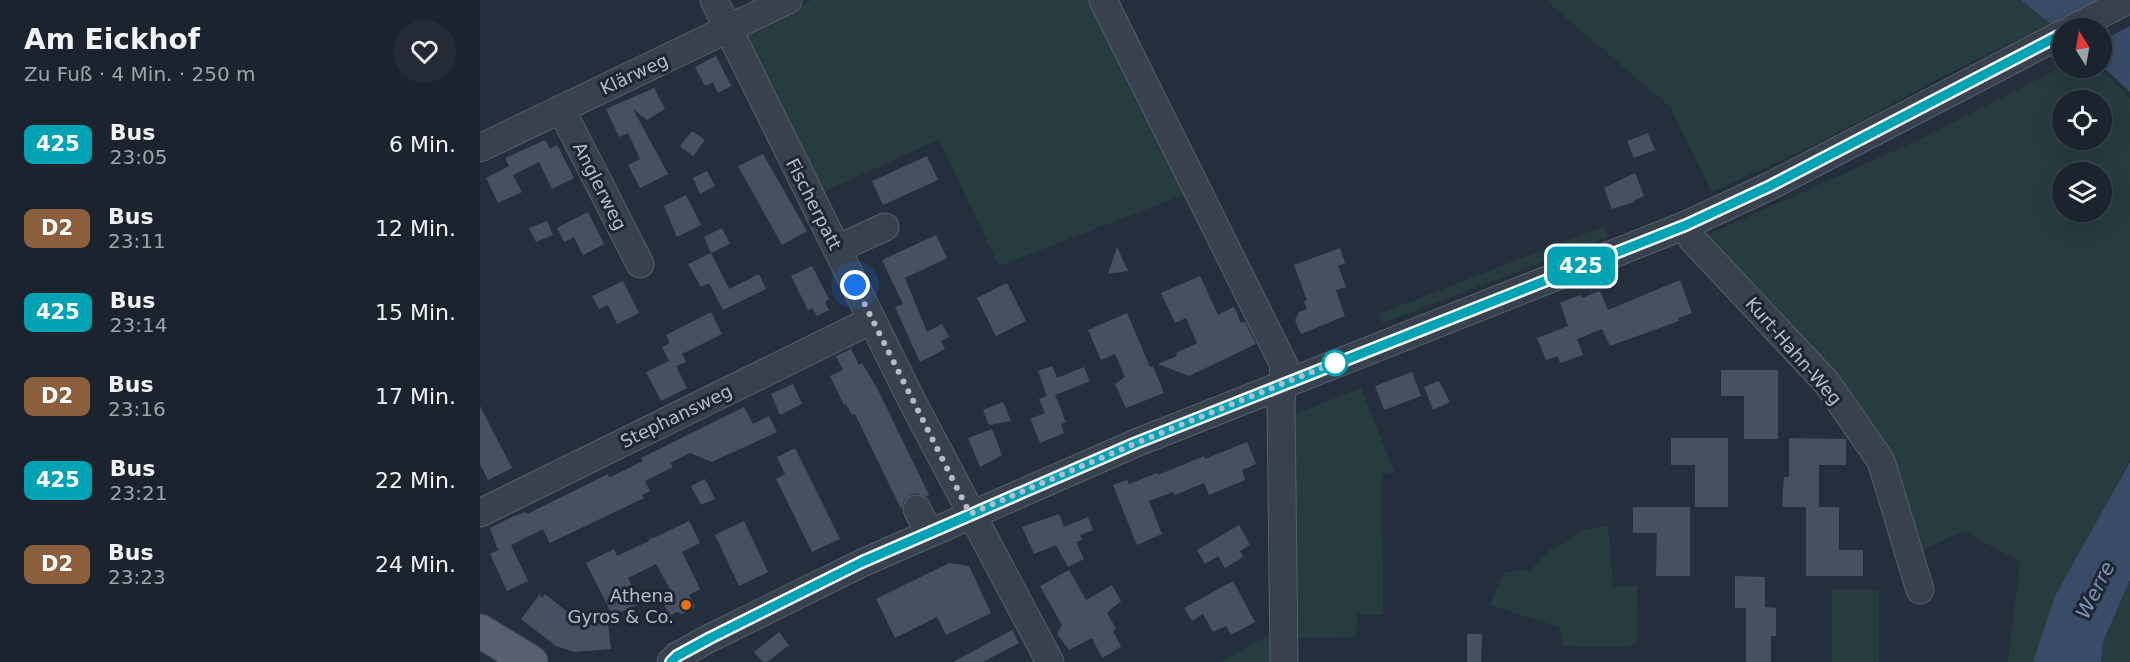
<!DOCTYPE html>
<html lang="de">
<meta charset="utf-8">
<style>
:root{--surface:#1b232e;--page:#242b36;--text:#f1f3f6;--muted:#a0a4aa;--line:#39404a}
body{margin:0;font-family:"DejaVu Sans",sans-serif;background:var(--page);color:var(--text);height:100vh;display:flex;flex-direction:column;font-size:22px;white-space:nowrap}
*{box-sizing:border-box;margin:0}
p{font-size:20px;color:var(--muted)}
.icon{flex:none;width:33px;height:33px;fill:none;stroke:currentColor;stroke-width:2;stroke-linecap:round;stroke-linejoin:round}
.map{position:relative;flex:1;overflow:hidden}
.drawer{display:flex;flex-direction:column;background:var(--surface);width:480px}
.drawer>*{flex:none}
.badge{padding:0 12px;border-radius:9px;font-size:21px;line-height:39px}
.needle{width:39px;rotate:349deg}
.fabs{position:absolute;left:1572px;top:18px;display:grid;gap:12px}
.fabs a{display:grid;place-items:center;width:60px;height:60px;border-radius:50%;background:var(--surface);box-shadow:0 6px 24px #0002,0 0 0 2px var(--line);font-size:30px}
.you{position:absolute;width:30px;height:30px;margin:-15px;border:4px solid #fff;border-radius:50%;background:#1a73e8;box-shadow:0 0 0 9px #1a73e833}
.map>.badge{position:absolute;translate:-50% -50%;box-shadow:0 0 0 3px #fff}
.round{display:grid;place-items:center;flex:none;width:63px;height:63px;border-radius:32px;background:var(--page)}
.headline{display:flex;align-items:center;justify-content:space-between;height:102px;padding:0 24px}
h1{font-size:28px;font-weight:700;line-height:45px}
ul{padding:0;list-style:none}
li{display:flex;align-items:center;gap:18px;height:84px;padding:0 24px}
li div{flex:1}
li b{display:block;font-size:22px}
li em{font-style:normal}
li .badge{min-width:66px;font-weight:700;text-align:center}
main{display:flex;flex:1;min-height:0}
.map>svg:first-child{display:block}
.green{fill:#263c3f;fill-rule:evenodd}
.water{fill:#394c67}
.pier{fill:#242f3e}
.building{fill:#455162}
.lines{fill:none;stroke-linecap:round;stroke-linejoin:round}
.minor-casing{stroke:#565f6c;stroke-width:29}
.major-casing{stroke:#414a57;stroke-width:35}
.minor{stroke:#38414e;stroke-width:27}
.major{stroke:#56606e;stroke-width:33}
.line-casing{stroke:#fff;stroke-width:14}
.line{stroke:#00a3b4;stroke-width:9}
.walk{stroke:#b4bcc9;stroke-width:6;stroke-dasharray:0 10.8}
.stop-dot{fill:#fff;stroke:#00a3b4;stroke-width:3}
.food-dot{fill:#e8710a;stroke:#1d2633;stroke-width:2}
.labels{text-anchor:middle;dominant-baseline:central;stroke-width:6;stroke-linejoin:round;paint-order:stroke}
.street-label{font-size:18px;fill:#b4bcc9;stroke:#1d2633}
.poi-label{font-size:18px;fill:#b4bcc9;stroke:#1d2633;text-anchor:end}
.water-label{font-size:20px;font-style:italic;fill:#7c92b1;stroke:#1d2633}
</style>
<main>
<section class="drawer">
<div class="headline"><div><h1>Am Eickhof</h1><p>Zu Fuß · 4 Min. · 250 m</p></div><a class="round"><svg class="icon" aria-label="heart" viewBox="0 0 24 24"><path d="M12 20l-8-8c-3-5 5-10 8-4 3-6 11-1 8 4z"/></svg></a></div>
<ul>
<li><span class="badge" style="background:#00a3b4;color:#fff">425</span><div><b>Bus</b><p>23:05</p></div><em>6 Min.</em></li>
<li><span class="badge" style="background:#8b5e3c;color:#fff">D2</span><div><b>Bus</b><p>23:11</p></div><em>12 Min.</em></li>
<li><span class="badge" style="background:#00a3b4;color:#fff">425</span><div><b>Bus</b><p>23:14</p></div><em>15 Min.</em></li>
<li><span class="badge" style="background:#8b5e3c;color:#fff">D2</span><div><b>Bus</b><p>23:16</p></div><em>17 Min.</em></li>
<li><span class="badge" style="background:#00a3b4;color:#fff">425</span><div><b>Bus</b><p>23:21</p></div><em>22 Min.</em></li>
<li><span class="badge" style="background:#8b5e3c;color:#fff">D2</span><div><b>Bus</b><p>23:23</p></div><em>24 Min.</em></li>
</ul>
</section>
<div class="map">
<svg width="1650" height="662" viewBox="0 0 1650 662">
<rect width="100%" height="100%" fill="#242f3e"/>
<g class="green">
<polygon points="332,0 614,0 711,192 519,266 459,139 338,195 263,34"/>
<path d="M 1065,0 L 1541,0 L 1572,24 C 1492,59 1417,102 1340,142 C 1305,160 1267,175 1232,192 L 1190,107 Z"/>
<path d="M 1582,67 L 1618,68 L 1643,90 L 1650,99 L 1650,459 L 1630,500 L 1575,596 L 1553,662 L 1528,662 L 1540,561 L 1483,531 L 1442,550 L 1401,448 L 1216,240 L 1434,142 ZM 1582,100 L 1622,100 L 1622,140 L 1582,140 ZM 1582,172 L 1622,172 L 1622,212 L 1582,212 Z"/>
<polygon points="1124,226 1128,237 903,323 899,314"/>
<polygon points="881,388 914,472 902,474 903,615 877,614 876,637 813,638 815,414"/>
<polygon points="1128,526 1133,586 1157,586 1158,643 1147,647 1083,646 1079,627 1010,605 1024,572 1051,570 1069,551 1104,530"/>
<polygon points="1650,581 1650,662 1621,662 1623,642"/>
<rect x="1352" y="590" width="47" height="72"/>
<polygon points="791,634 792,662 740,662"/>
</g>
<g class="water">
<polygon points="1541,0 1624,0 1650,24 1650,92 1622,66 1622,28 1582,33"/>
<polygon points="1650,462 1650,580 1623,642 1621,662 1553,662 1575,596"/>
</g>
<polygon class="pier" points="1620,0 1629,0 1650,20 1650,26 1622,41 1622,28 1569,26"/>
<g class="building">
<polygon points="236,56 251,86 238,93 233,82 225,86 215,67"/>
<polygon points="174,88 185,109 167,120 153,109 188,174 160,188 148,165 160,159 148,133 139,137 126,109"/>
<polygon points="212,131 225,140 213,156 200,146"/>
<polygon points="1168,133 1175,150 1154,158 1147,141"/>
<polygon points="65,140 70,149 77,145 94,178 72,189 59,162 33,175 42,192 18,203 6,178 29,166 25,158"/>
<polygon points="283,154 327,231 302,245 258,166"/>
<polygon points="447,156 458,180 403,205 392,181"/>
<polygon points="227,171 235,186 220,194 213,178"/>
<polygon points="1155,173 1164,196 1155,200 1154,202 1132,209 1124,188"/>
<polygon points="206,195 221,225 197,237 184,206"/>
<polygon points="108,212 124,244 103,255 94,237 84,242 77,228"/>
<polygon points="67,221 73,235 56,242 49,228"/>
<polygon points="242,228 250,244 231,253 224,237"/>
<polygon points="456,235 467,258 425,278 447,332 462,324 469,337 461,341 465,349 440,362 415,307 423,304 402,260"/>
<polygon points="637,247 648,271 628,274"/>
<polygon points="860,248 865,263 858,266 866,287 856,290 865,316 821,334 815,320 819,312 827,309 824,301 827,300 814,265"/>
<polygon points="231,253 249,289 279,274 286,289 243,310 229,283 221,287 208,264"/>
<polygon points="332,266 349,299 345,302 349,310 337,316 332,308 328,310 311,276"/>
<polygon points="720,276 738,315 754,307 761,323 765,322 776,344 709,376 678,364 697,356 696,353 717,343 706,318 695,323 681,293"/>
<polygon points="1200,280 1212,313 1198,318 1199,321 1130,346 1122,329 1097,339 1103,355 1080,363 1078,356 1066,360 1057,338 1088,326 1080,303 1100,295 1102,298 1120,291 1128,310"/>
<polygon points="143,281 159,313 137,324 128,305 119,309 112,296"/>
<polygon points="527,283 546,321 516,336 497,298"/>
<polygon points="231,312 242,334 202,354 206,362 196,366 207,388 181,401 166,372 189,361 182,347 190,343 186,335"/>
<polygon points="647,313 670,367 673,366 684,393 646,408 635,384 645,377 635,354 621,360 608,330"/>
<polygon points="371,349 379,365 382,363 397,388 449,495 446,497 437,493 431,495 424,500 421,509 375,414 372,415 366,404 364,405 350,376 363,370 356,356"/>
<polygon points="572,366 577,378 604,367 610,381 575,395 586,422 581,424 584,433 560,443 550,419 565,413 559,399 567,396 558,371"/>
<polygon points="1241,370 1298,370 1298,439 1264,439 1264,396 1241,396"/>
<polygon points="932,372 941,396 904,410 895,386"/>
<polygon points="959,381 970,402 953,410 944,387"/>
<polygon points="313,384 322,404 300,415 291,394"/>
<polygon points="523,402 531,421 509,425 503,410"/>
<polygon points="0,406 32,468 8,480 0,464"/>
<polygon points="264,407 273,424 289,416 297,432 232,462 210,453 190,463 193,467 165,481 170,491 162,495 164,498 70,543 63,529 31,545 48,581 27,591 10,554 18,550 10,528 34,516 46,512 47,514 128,474 129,478 163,461 161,458"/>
<polygon points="512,429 522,455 500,467 488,438"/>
<polygon points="1191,438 1248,438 1248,507 1215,507 1215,465 1191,465"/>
<polygon points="1309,438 1366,439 1366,465 1339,465 1339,507 1359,507 1359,550 1383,550 1383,576 1326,576 1326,507 1302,507 1304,477 1309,477"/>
<polygon points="767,442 776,464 762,470 765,480 729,495 724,483 695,495 693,492 669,501 682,534 657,545 633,485 647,480 649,484 677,473 678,475 724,456 725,459"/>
<polygon points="315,448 360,539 332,552 296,479 305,474 297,457"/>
<polygon points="225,479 235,499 221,505 211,486"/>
<polygon points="1153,507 1210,507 1210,576 1176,576 1177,533 1153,533"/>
<polygon points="579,514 584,527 608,517 613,530 600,535 602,540 596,542 604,559 588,567 576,545 554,554 542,527"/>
<polygon points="209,521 220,543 202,552 220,589 209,595 215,607 202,614 197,612 189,616 181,596 191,591 176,564 148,578 161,603 133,616 106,563 134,549 137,556 169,541 170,538 174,538"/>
<polygon points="264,521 288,572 259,586 235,535"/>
<polygon points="759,525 770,545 760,551 763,557 745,568 738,556 725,564 717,550"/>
<polygon points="469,563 489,566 511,613 466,635 457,617 415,638 396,599"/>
<polygon points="589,570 606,600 632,585 641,601 627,613 636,629 633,631 641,647 622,658 612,638 589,650 577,634 582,625 560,586"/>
<polygon points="1255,576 1285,577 1285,607 1296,608 1296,636 1291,636 1291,662 1266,662 1266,608 1255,608"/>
<polygon points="753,581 775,622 751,635 746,626 733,632 723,614 712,621 704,608"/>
<polygon points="60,594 62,598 65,594 96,619 127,615 131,649 94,652 76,646 41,619"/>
<polygon points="532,630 539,643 503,662 473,662"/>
<polygon points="299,632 309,645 287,662 283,662 274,652"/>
<polygon points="987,634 1002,634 1001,662 987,662"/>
</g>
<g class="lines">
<defs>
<g id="minor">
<polyline points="234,0 432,401 570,662"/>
<polyline points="623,0 804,365 801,404 804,662"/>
<polyline points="1594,28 1648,0"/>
<polyline points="81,109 160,264"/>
<polyline points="0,148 308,0"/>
<polyline points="1206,225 1213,240 1347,383 1401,461 1440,590"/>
<polyline points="357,249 405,227"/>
<polyline points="437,509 449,533"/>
<polyline points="0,513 392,320"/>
<polyline points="191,662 197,656 230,638 382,563 656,443 1206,225 1290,186 1582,34"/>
</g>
<polyline id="major" points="0,631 51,662"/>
</defs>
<use href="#minor" class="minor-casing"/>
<use href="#major" class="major-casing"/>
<use href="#minor" class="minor"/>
<use href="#major" class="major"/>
</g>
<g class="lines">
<defs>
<polyline id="line" points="191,662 197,656 230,638 382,562 656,443 1206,225 1290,186 1582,34"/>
</defs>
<use href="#line" class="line-casing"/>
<use href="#line" class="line"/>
<polyline class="walk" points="375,285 490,514 656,443 859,361 855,363"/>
</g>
<circle class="stop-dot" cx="855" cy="363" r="12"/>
<circle class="food-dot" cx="206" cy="605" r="6"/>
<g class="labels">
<g class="street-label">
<text transform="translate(154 74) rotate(-25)">Klärweg</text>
<text transform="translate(120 186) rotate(63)">Anglerweg</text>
<text transform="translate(334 204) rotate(63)">Fischerpatt</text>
<text transform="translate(1314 351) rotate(49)">Kurt-Hahn-Weg</text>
<text transform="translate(196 416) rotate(-26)">Stephansweg</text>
</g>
<g class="poi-label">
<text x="194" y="595">Athena<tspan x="194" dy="21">Gyros &amp; Co.</tspan></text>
</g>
<g class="water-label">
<text transform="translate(1615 590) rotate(-63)">Werre</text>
</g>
</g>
</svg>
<div class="fabs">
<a><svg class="needle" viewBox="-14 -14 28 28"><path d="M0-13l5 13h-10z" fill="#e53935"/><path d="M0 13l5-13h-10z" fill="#a0a4aa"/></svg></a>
<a><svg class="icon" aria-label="locate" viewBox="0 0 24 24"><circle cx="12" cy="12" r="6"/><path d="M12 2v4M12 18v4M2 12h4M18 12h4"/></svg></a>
<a><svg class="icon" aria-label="layers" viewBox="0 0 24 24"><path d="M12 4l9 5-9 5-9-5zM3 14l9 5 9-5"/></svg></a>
</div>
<div class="you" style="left:375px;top:285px"></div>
<b class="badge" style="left:1101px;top:266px;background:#00a3b4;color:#fff">425</b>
</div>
</main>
